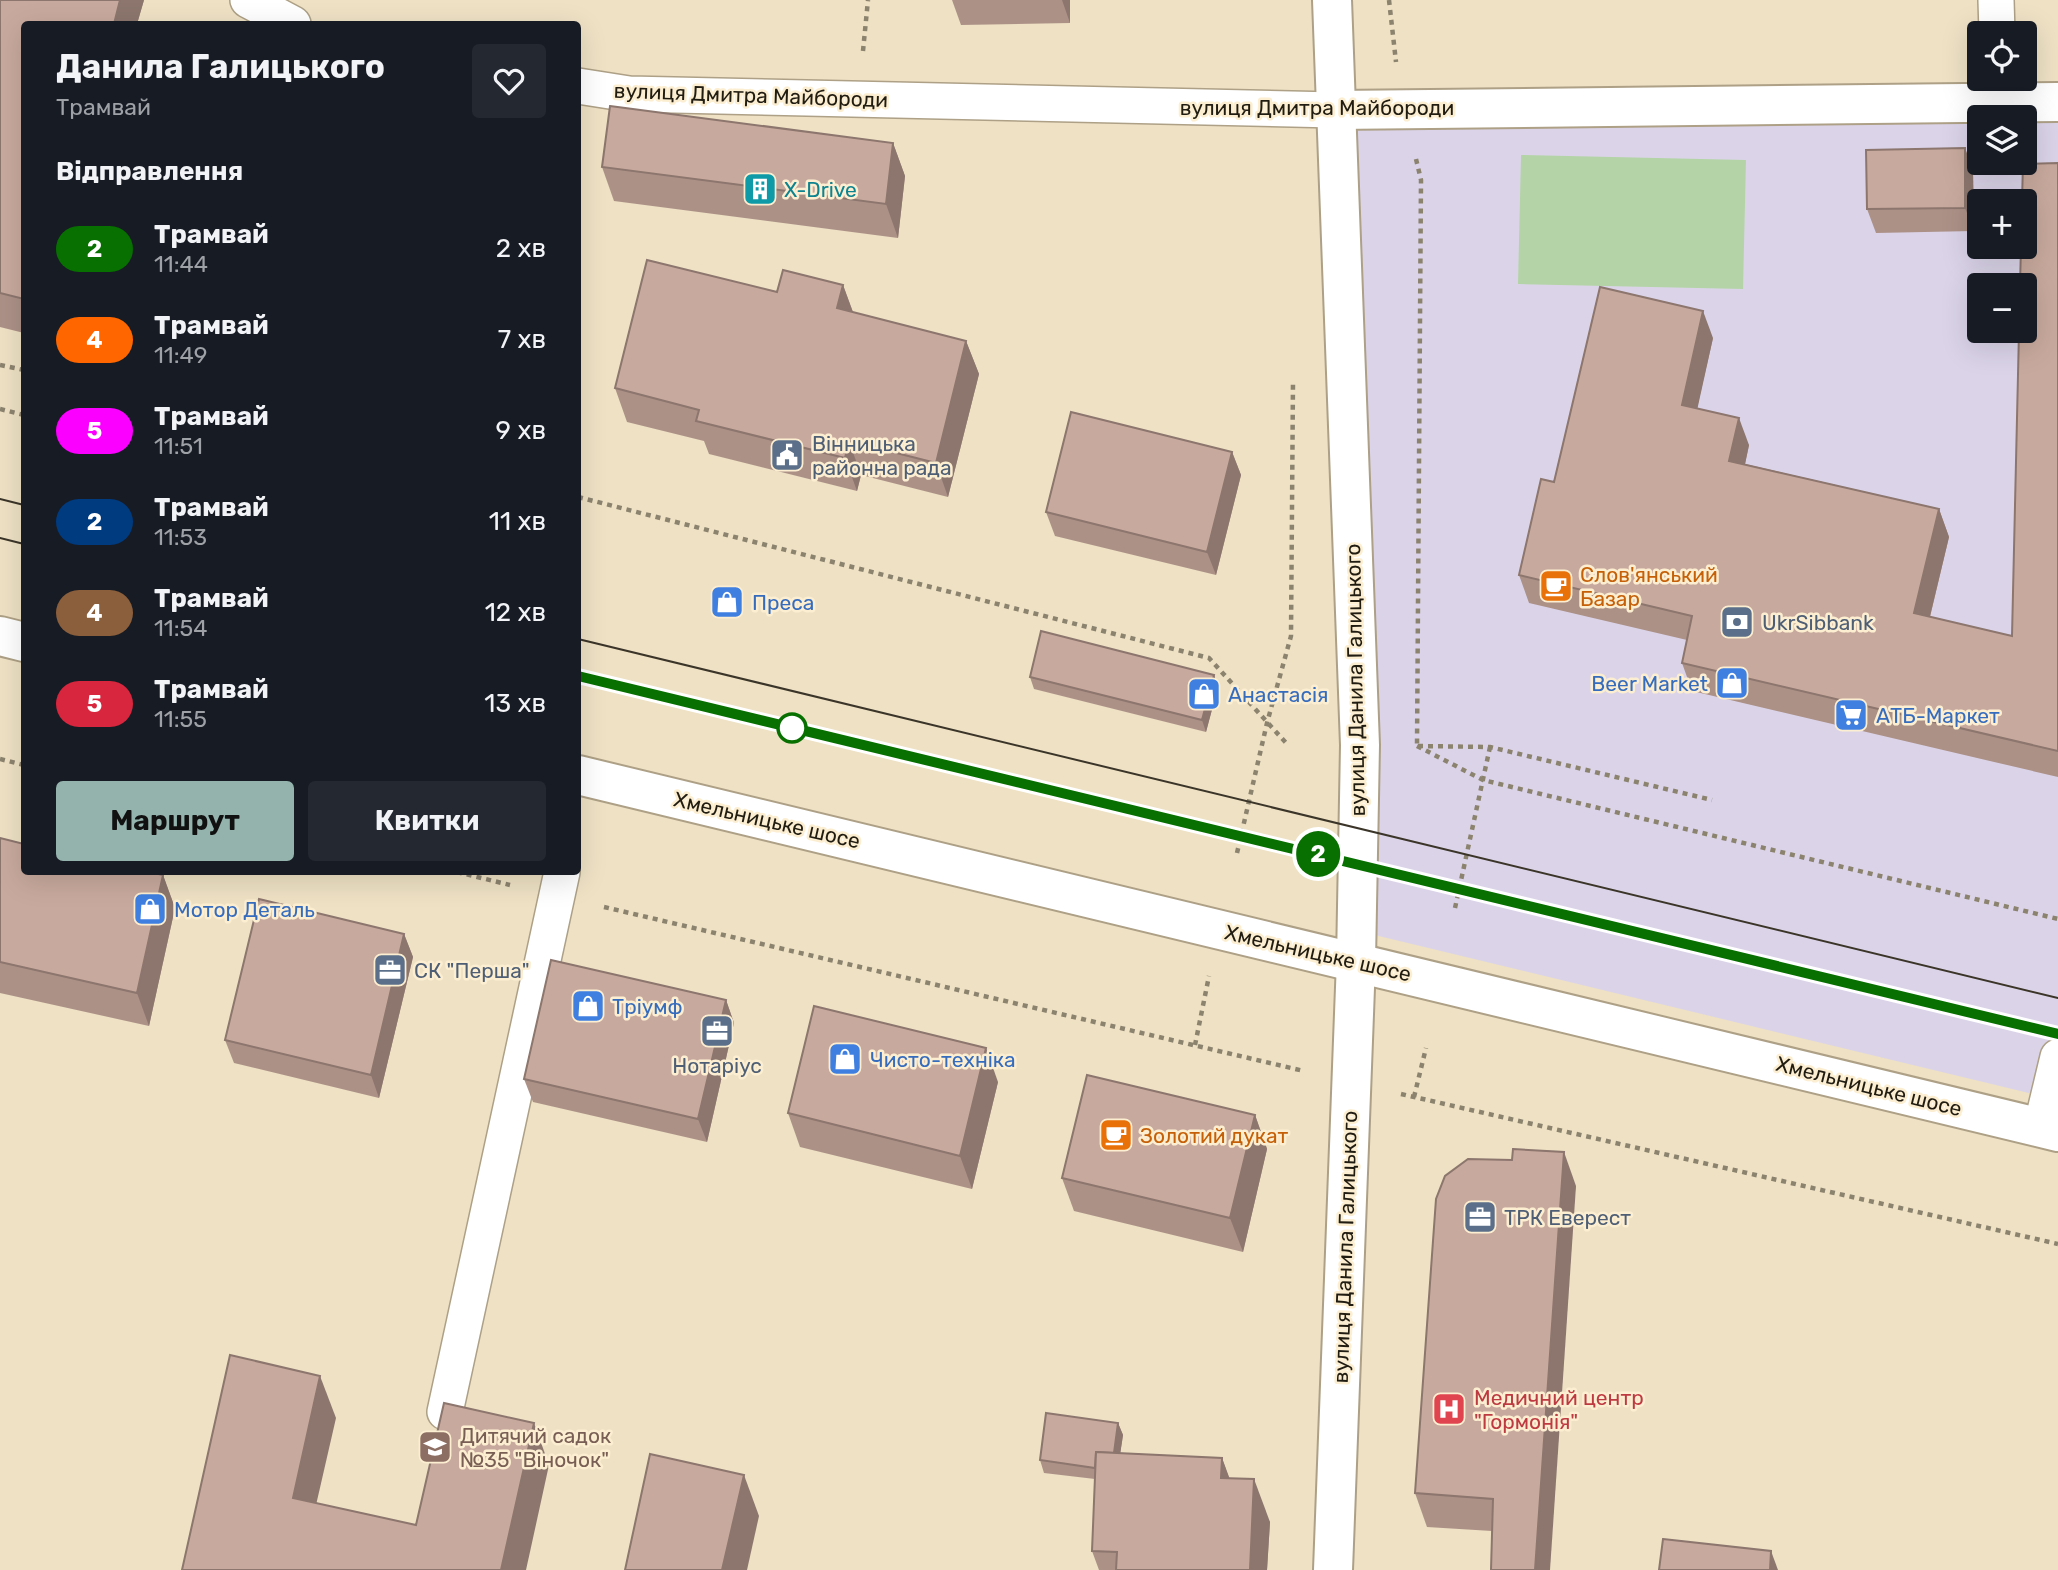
<!DOCTYPE html>
<html lang="uk">
<meta charset="utf-8">
<style>
:root{--surface:#171b24;--page:#242831;--text:#f1f3f6;--muted:#9ea1a6;--accent:#94b3ad}
body{margin:0;font-family:Rubik,sans-serif;background:var(--page);color:var(--text);height:100vh;display:flex;flex-direction:column;font-size:26px;white-space:nowrap}
*{box-sizing:border-box;margin:0}
p{font-size:23px;color:var(--muted)}
.icon{flex:none;width:38px;height:38px;fill:none;stroke:currentColor;stroke-width:2;stroke-linecap:round;stroke-linejoin:round}
.map{position:relative;flex:1;overflow:hidden}
.panel{position:absolute;left:21px;top:21px;width:560px;height:854px;display:flex;flex-direction:column;background:var(--surface);border-radius:7px;box-shadow:0 7px 28px #0002}
.panel>*{flex:none}
.badge{padding:0 14px;border-radius:23px;font-size:24px;line-height:46px}
.controls{position:absolute;left:1967px;top:21px;display:grid;gap:14px}
.controls a{display:grid;place-items:center;width:70px;height:70px;border-radius:7px;background:var(--surface);box-shadow:0 7px 28px #0002;font-size:35px}
.map>.badge{position:absolute;translate:-50% -50%;box-shadow:0 0 0 4px #fff}
h2{padding:0 35px;font-size:26px;line-height:63px}
.round{display:grid;place-items:center;flex:none;width:74px;height:74px;border-radius:7px;background:var(--page)}
.overview{display:flex;align-items:center;justify-content:space-between;height:119px;padding:0 35px}
h1{font-size:33px;font-weight:700;line-height:52px}
.action{display:flex;gap:14px;margin-top:auto;padding:14px 35px}
.action a{flex:1;height:80px;border-radius:7px;background:var(--accent);color:#111;font-size:28px;font-weight:700;line-height:80px;text-align:center}
.action a+a{background:var(--page);color:var(--text)}
ul{padding:0;list-style:none}
li{display:flex;align-items:center;gap:21px;height:91px;padding:0 35px}
li div{flex:1}
li b{display:block;font-size:26px}
li em{font-style:normal}
li .badge{min-width:77px;font-weight:700;text-align:center}
.map>svg:first-child{display:block}
.commercial{fill:#dbd4e9;fill-rule:evenodd}
.green{fill:#b4d4a7}
.lines{fill:none;stroke-linecap:round;stroke-linejoin:round}
.lane-casing{stroke:#ada086;stroke-width:38}
.street-casing{stroke:#ada086;stroke-width:42}
.secondary-casing{stroke:#ada086;stroke-width:42}
.primary-casing{stroke:#ada086;stroke-width:42}
.path{stroke:#8c836f;stroke-width:4.5;stroke-dasharray:5 5;stroke-linecap:butt}
.lane{stroke:#fff;stroke-width:35}
.street{stroke:#fff;stroke-width:38}
.secondary{stroke:#fff;stroke-width:38}
.primary{stroke:#fff;stroke-width:38}
.tram{stroke:#3b3529;stroke-width:2}
.wall{fill:#ac9187}
.shaded-wall{fill:#8c766e}
.building{fill:#c8a99d;stroke:#8c766e;stroke-width:2}
.line-casing{stroke:#fff;stroke-width:16}
.line{stroke:#077000;stroke-width:10}
.stop-dot{fill:#fff;stroke:#077000;stroke-width:3.5}
.labels{text-anchor:middle;dominant-baseline:central;stroke-width:5;stroke-linejoin:round;paint-order:stroke}
.street-label{font-size:21px;fill:#211c12;stroke:#fceed1}
.culture-label{font-size:21px;fill:#0d838f;stroke:#fceed1;text-anchor:start}
.service-label{font-size:21px;fill:#4e5e75;stroke:#fceed1;text-anchor:start}
.food-label{font-size:21px;fill:#c56008;stroke:#fceed1;text-anchor:start}
.shop-label{font-size:21px;fill:#366cbe;stroke:#fceed1;text-anchor:start}
.health-label{font-size:21px;fill:#be3a42;stroke:#fceed1;text-anchor:start}
.education-label{font-size:21px;fill:#785e54;stroke:#fceed1;text-anchor:start}
</style>
<div class="map">
<svg width="2058" height="1570" viewBox="0 0 2058 1570">
<rect width="100%" height="100%" fill="#eee1c4"/>
<path class="commercial" d="M 2058,103 L 2058,1100 L 1358,931 L 1338,111 ZM 1979,117 L 2025,117 L 2025,163 L 1979,163 ZM 1979,201 L 2025,201 L 2025,247 L 1979,247 ZM 1979,285 L 2025,285 L 2025,331 L 1979,331 Z"/>
<polygon class="green" points="1521,155 1746,160 1743,289 1518,284"/>
<g class="lines">
<defs>
<g id="lane">
<polyline points="248,0 293,24"/>
<polyline points="1996,0 1997,33"/>
<polyline points="578,86 629,94 1335,110"/>
<polyline points="2041,1128 2058,1057"/>
<polyline points="445,1412 562,872"/>
</g>
<g id="street">
<polyline points="1335,110 2058,102"/>
<polyline points="1333,1570 1356,961"/>
</g>
<polyline id="secondary" points="1332,0 1360,745 1356,961"/>
<g id="primary">
<polyline points="0,636 24,642"/>
<polyline points="578,775 2058,1132"/>
</g>
</defs>
<use href="#lane" class="lane-casing"/>
<use href="#street" class="street-casing"/>
<use href="#secondary" class="secondary-casing"/>
<use href="#primary" class="primary-casing"/>
<g class="path">
<polyline points="1389,0 1396,62"/>
<polyline points="863,51 868,0"/>
<polyline points="1416,159 1421,180 1417,746"/>
<polyline points="0,365 24,370"/>
<polyline points="0,409 24,415"/>
<polyline points="578,497 1209,658 1287,744"/>
<polyline points="1417,746 1483,780 2058,919"/>
<polyline points="1418,746 1490,747 1712,800"/>
<polyline points="0,759 24,765"/>
<polyline points="1237,853 1267,723 1291,636 1293,381"/>
<polyline points="457,872 510,885"/>
<polyline points="604,907 1304,1071"/>
<polyline points="1455,908 1490,747"/>
<polyline points="1195,1045 1209,976"/>
<polyline points="1401,1094 2058,1244"/>
<polyline points="1414,1097 1426,1048"/>
</g>
<use href="#lane" class="lane"/>
<use href="#street" class="street"/>
<use href="#secondary" class="secondary"/>
<use href="#primary" class="primary"/>
<g class="tram">
<polyline points="0,499 24,505"/>
<polyline points="0,538 24,544"/>
<polyline points="578,639 2058,998"/>
<polyline points="578,676 2058,1034"/>
</g>
</g>
<g class="wall">
<polygon points="0,0 144,0 137,24 24,24 24,333 0,327"/>
<polygon points="952,0 1070,0 1070,23 961,25"/>
<polygon points="893,143 905,176 898,238 614,201 602,167"/>
<polygon points="1965,148 1973,171 1974,231 1876,233 1867,209"/>
<polygon points="2058,163 2058,777 1692,691 1682,663 1687,640 1529,603 1519,575 1554,482 1713,338 1697,408 1749,445 1745,464 1939,509 1949,537 1930,617 2012,636"/>
<polygon points="843,285 853,312 966,341 979,374 948,497 861,475 857,491 709,454 704,441 627,422 615,388 777,292"/>
<polygon points="1232,452 1241,475 1216,575 1055,536 1046,512"/>
<polygon points="1214,675 1218,687 1206,732 1034,689 1030,677"/>
<polygon points="0,838 163,875 175,908 149,1026 0,993"/>
<polygon points="404,934 413,957 379,1098 234,1063 225,1040"/>
<polygon points="726,1000 734,1023 707,1142 533,1102 524,1079"/>
<polygon points="998,1082 972,1189 800,1147 788,1113"/>
<polygon points="1255,1115 1267,1149 1243,1252 1074,1211 1062,1178"/>
<polygon points="1576,1186 1492,1531 1427,1527 1415,1493"/>
<polygon points="1118,1423 1123,1435 1120,1454 1222,1458 1229,1478 1270,1522 1267,1570 1099,1570 1092,1551 1095,1479 1044,1473 1040,1460"/>
</g>
<g class="shaded-wall">
<polygon points="120,0 144,0 137,24 114,24"/>
<polygon points="1062,0 1070,0 1070,23"/>
<polygon points="893,143 905,176 898,238 886,204"/>
<polygon points="1965,148 1973,171 1974,231 1965,208"/>
<polygon points="843,285 855,318 837,308"/>
<polygon points="1703,311 1713,338 1692,433 1682,405"/>
<polygon points="966,341 979,374 948,497 936,463"/>
<polygon points="1739,418 1749,445 1740,488 1729,461"/>
<polygon points="849,441 861,475 857,491 845,458"/>
<polygon points="1232,452 1241,475 1216,575 1207,552"/>
<polygon points="1939,509 1949,537 1924,641 1914,613"/>
<polygon points="1214,675 1218,687 1206,732 1202,720"/>
<polygon points="163,875 175,908 149,1026 137,993"/>
<polygon points="404,934 413,957 379,1098 371,1075"/>
<polygon points="726,1000 734,1023 707,1142 698,1119"/>
<polygon points="986,1048 998,1082 972,1189 960,1156"/>
<polygon points="1255,1115 1267,1149 1243,1252 1230,1218"/>
<polygon points="1564,1152 1576,1186 1550,1570 1535,1570"/>
<polygon points="320,1376 336,1418 308,1540 293,1498"/>
<polygon points="534,1423 549,1465 526,1570 501,1570"/>
<polygon points="1118,1423 1123,1435 1116,1482 1112,1470"/>
<polygon points="1222,1458 1238,1501 1221,1478"/>
<polygon points="744,1475 759,1516 747,1570 722,1570"/>
<polygon points="1254,1479 1270,1522 1267,1570 1250,1570"/>
<polygon points="1771,1551 1778,1570 1770,1570"/>
</g>
<g class="building">
<polygon points="0,0 120,0 114,24 24,24 24,299 0,293"/>
<polygon points="610,106 893,143 886,204 602,167"/>
<polygon points="1965,148 1965,208 1867,209 1866,150"/>
<polygon points="2058,163 2058,751 1682,663 1692,616 1519,575 1541,479 1554,482 1600,287 1703,311 1682,405 1739,418 1729,461 1939,509 1914,613 2012,636 2019,331 2025,331 2025,285 2020,285 2021,247 2025,247 2025,201 2022,201 2023,164"/>
<polygon points="647,260 777,292 783,270 843,285 837,308 966,341 936,463 849,441 845,458 696,421 699,410 615,388"/>
<polygon points="1071,412 1232,452 1207,552 1046,512"/>
<polygon points="1041,631 1214,675 1202,720 1030,677"/>
<polygon points="0,838 24,844 24,872 149,872 163,875 137,993 0,962"/>
<polygon points="259,899 404,934 371,1075 225,1040"/>
<polygon points="551,960 726,1000 698,1119 524,1079"/>
<polygon points="814,1006 986,1048 960,1156 788,1113"/>
<polygon points="1087,1075 1255,1115 1230,1218 1062,1178"/>
<polygon points="1513,1149 1564,1152 1535,1570 1491,1570 1493,1499 1415,1493 1436,1199 1445,1176 1468,1159 1512,1160"/>
<polygon points="230,1355 320,1376 293,1498 416,1525 444,1403 534,1423 501,1570 182,1570"/>
<polygon points="1046,1413 1118,1423 1114,1453 1096,1452 1095,1468 1040,1460"/>
<polygon points="1096,1452 1222,1458 1221,1478 1254,1479 1250,1570 1116,1570 1117,1552 1092,1551"/>
<polygon points="650,1454 744,1475 722,1570 625,1570"/>
<polygon points="1663,1539 1771,1551 1770,1570 1659,1570"/>
</g>
<g class="lines">
<defs>
<polyline id="line" points="578,676 2058,1034"/>
</defs>
<use href="#line" class="line-casing"/>
<use href="#line" class="line"/>
</g>
<defs>
<symbol id="building-square" viewBox="-11 -11 22 22"><rect x="-9" y="-9" width="18" height="18" rx="4" fill="#0f9aa8" stroke="#fceed1"/><path d="M-4-6H4V6H1V3H-1V6H-4ZM-2.5-4.3h1.7v1.8h-1.7ZM.8-4.3h1.7v1.8H.8ZM-2.5-1h1.7V.8h-1.7ZM.8-1h1.7V.8H.8Z" fill="#fff"/></symbol>
<symbol id="civic-square" viewBox="-11 -11 22 22"><rect x="-9" y="-9" width="18" height="18" rx="4" fill="#5c6f8a" stroke="#fceed1"/><path d="M-.6-6.5H3V-4.5H.6V-3L4-1V1h2V6H-6V1h2V-1L-.6-3ZM-1.2 2.5V6h2.4V2.5Z" fill="#fff"/></symbol>
<symbol id="cafe-square" viewBox="-11 -11 22 22"><rect x="-9" y="-9" width="18" height="18" rx="4" fill="#e8710a" stroke="#fceed1"/><path d="M-5.5-4.5H6V0H3Q3 3.5 0 3.5H-2.5Q-5.5 3.5-5.5 0ZM3-3.2v2h1.7v-2ZM-6 4.5H4V6H-6Z" fill="#fff"/></symbol>
<symbol id="shop-square" viewBox="-11 -11 22 22"><rect x="-9" y="-9" width="18" height="18" rx="4" fill="#3f7fe0" stroke="#fceed1"/><path d="M-5-2.5h2.3a2.7 3.5 0 0 1 5.4 0H5L5.5 6h-11ZM-1.5-2.5h3a1.5 2.3 0 0 0-3 0Z" fill="#fff"/></symbol>
<symbol id="bank-square" viewBox="-11 -11 22 22"><rect x="-9" y="-9" width="18" height="18" rx="4" fill="#5c6f8a" stroke="#fceed1"/><path d="M-6-4H6V4H-6ZM0-2.3a2.3 2.3 0 1 0 0 4.6a2.3 2.3 0 1 0 0-4.6Z" fill="#fff"/></symbol>
<symbol id="supermarket-square" viewBox="-11 -11 22 22"><rect x="-9" y="-9" width="18" height="18" rx="4" fill="#3f7fe0" stroke="#fceed1"/><path d="M-6-5.5h2.5l.6 2H6L4.5 2H-2.5L-4.4-4H-6ZM-1.5 3.2a1.3 1.3 0 1 0 .1 0ZM3 3.2a1.3 1.3 0 1 0 .1 0Z" fill="#fff"/></symbol>
<symbol id="office-square" viewBox="-11 -11 22 22"><rect x="-9" y="-9" width="18" height="18" rx="4" fill="#5c6f8a" stroke="#fceed1"/><path d="M-6-3h4V-5.5h4V-3h4V5H-6ZM-1-4.5V-3h2v-1.5ZM-6 0V1H6V0Z" fill="#fff"/></symbol>
<symbol id="hospital-square" viewBox="-11 -11 22 22"><rect x="-9" y="-9" width="18" height="18" rx="4" fill="#e0444e" stroke="#fceed1"/><path d="M-5-5h3v3.5h4V-5h3V5h-3V1.5h-4V5h-3Z" fill="#fff"/></symbol>
<symbol id="school-square" viewBox="-11 -11 22 22"><rect x="-9" y="-9" width="18" height="18" rx="4" fill="#8d6e63" stroke="#fceed1"/><path d="M0-5L7-2L0 1L-7-2ZM-4 1L0 2.5L4 1V4Q0 6-4 4Z" fill="#fff"/></symbol>
</defs>
<g fill-rule="evenodd">
<use href="#building-square" x="741" y="170" width="38" height="38"/>
<use href="#civic-square" x="768" y="436" width="38" height="38"/>
<use href="#cafe-square" x="1537" y="567" width="38" height="38"/>
<use href="#shop-square" x="708" y="583" width="38" height="38"/>
<use href="#bank-square" x="1718" y="603" width="38" height="38"/>
<use href="#shop-square" x="1713" y="664" width="38" height="38"/>
<use href="#shop-square" x="1185" y="675" width="38" height="38"/>
<use href="#supermarket-square" x="1832" y="696" width="38" height="38"/>
<use href="#shop-square" x="131" y="890" width="38" height="38"/>
<use href="#office-square" x="371" y="951" width="38" height="38"/>
<use href="#shop-square" x="569" y="987" width="38" height="38"/>
<use href="#office-square" x="698" y="1012" width="38" height="38"/>
<use href="#shop-square" x="826" y="1040" width="38" height="38"/>
<use href="#cafe-square" x="1097" y="1116" width="38" height="38"/>
<use href="#office-square" x="1461" y="1198" width="38" height="38"/>
<use href="#hospital-square" x="1430" y="1390" width="38" height="38"/>
<use href="#school-square" x="416" y="1428" width="38" height="38"/>
</g>
<circle class="stop-dot" cx="792" cy="728" r="14"/>
<g class="labels">
<g class="street-label">
<text transform="translate(751 95) rotate(2)">вулиця Дмитра Майбороди</text>
<text x="1317" y="107">вулиця Дмитра Майбороди</text>
<text transform="translate(1355 680) rotate(-91)">вулиця Данила Галицького</text>
<text transform="translate(767 820) rotate(13)">Хмельницьке шосе</text>
<text transform="translate(1318 953) rotate(13)">Хмельницьке шосе</text>
<text transform="translate(1869 1086) rotate(14)">Хмельницьке шосе</text>
<text transform="translate(1345 1247) rotate(-88)">вулиця Данила Галицького</text>
</g>
<g class="culture-label">
<text x="784" y="189">X-Drive</text>
</g>
<g class="service-label">
<text x="812" y="443">Вінницька<tspan x="812" dy="24">районна рада</tspan></text>
<text x="1762" y="622">UkrSibbank</text>
<text x="414" y="970">СК "Перша"</text>
<text x="717" y="1065" text-anchor="middle">Нотаріус</text>
<text x="1504" y="1217">ТРК Еверест</text>
</g>
<g class="food-label">
<text x="1580" y="574">Слов'янський<tspan x="1580" dy="24">Базар</tspan></text>
<text x="1140" y="1135">Золотий дукат</text>
</g>
<g class="shop-label">
<text x="752" y="602">Преса</text>
<text x="1708" y="683" text-anchor="end">Beer Market</text>
<text x="1228" y="694">Анастасія</text>
<text x="1876" y="715">АТБ-Маркет</text>
<text x="174" y="909">Мотор Деталь</text>
<text x="612" y="1006">Тріумф</text>
<text x="870" y="1059">Чисто-техніка</text>
</g>
<g class="health-label">
<text x="1474" y="1397">Медичний центр<tspan x="1474" dy="24">"Гормонія"</tspan></text>
</g>
<g class="education-label">
<text x="460" y="1435">Дитячий садок<tspan x="460" dy="24">№35 "Віночок"</tspan></text>
</g>
</g>
</svg>
<div class="controls">
<a><svg class="icon" aria-label="locate" viewBox="0 0 24 24"><circle cx="12" cy="12" r="6"/><path d="M12 2v4M12 18v4M2 12h4M18 12h4"/></svg></a>
<a><svg class="icon" aria-label="layers" viewBox="0 0 24 24"><path d="M12 4l9 5-9 5-9-5zM3 14l9 5 9-5"/></svg></a>
<a>+</a>
<a>−</a>
</div>
<b class="badge" style="left:1318px;top:854px;background:#077000;color:#fff">2</b>
<section class="panel">
<div class="overview"><div><h1>Данила Галицького</h1><p>Трамвай</p></div><a class="round"><svg class="icon" aria-label="heart" viewBox="0 0 24 24"><path d="M12 20l-8-8c-3-5 5-10 8-4 3-6 11-1 8 4z"/></svg></a></div>
<h2>Відправлення</h2>
<ul>
<li><span class="badge" style="background:#077000;color:#fff">2</span><div><b>Трамвай</b><p>11:44</p></div><em>2 хв</em></li>
<li><span class="badge" style="background:#f60;color:#fff">4</span><div><b>Трамвай</b><p>11:49</p></div><em>7 хв</em></li>
<li><span class="badge" style="background:#fb00ff;color:#fff">5</span><div><b>Трамвай</b><p>11:51</p></div><em>9 хв</em></li>
<li><span class="badge" style="background:#003b80;color:#fff">2</span><div><b>Трамвай</b><p>11:53</p></div><em>11 хв</em></li>
<li><span class="badge" style="background:#8b5e3c;color:#fff">4</span><div><b>Трамвай</b><p>11:54</p></div><em>12 хв</em></li>
<li><span class="badge" style="background:#d7263d;color:#fff">5</span><div><b>Трамвай</b><p>11:55</p></div><em>13 хв</em></li>
</ul>
<div class="action"><a>Маршрут</a><a>Квитки</a></div>
</section>
</div>
